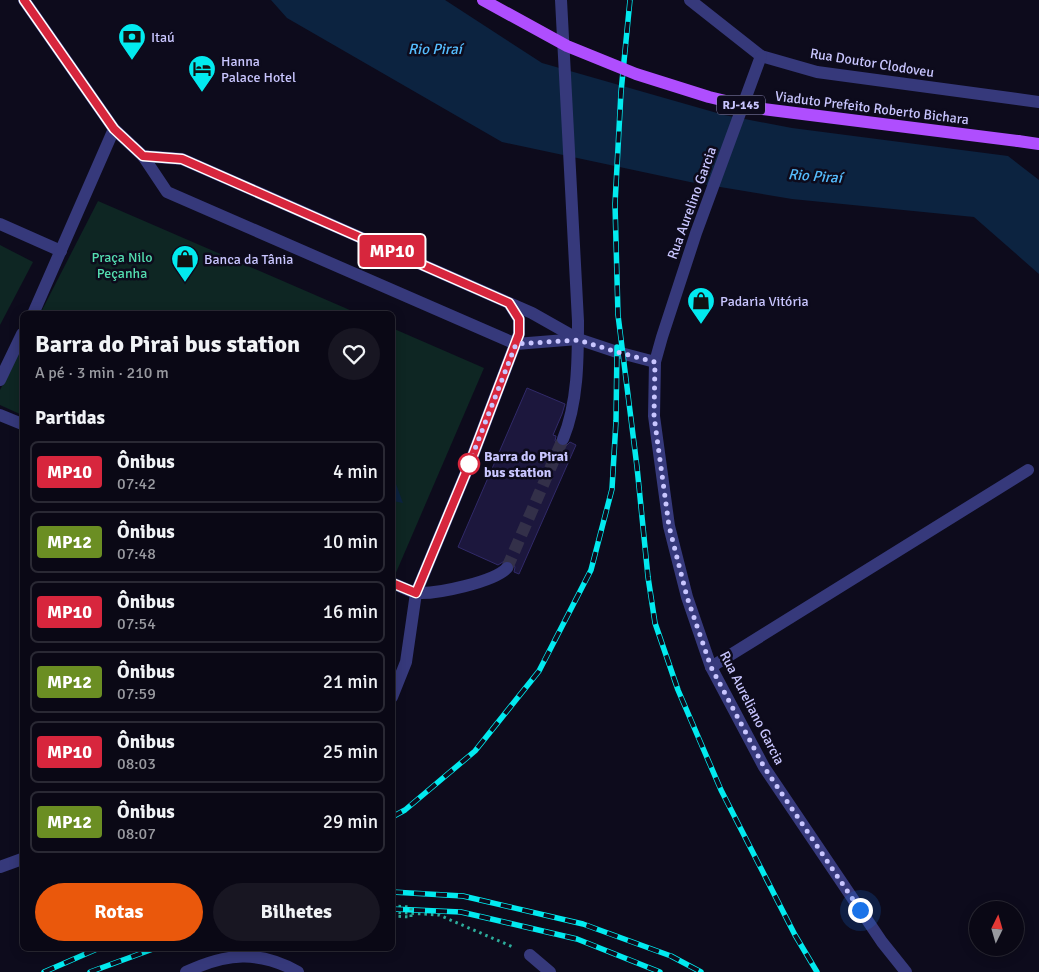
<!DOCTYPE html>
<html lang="pt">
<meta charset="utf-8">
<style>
:root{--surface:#0a0815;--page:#181622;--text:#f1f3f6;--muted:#999aa0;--line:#2a2934;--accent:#ea580c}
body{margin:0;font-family:Signika,sans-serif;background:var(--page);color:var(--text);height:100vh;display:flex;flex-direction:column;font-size:19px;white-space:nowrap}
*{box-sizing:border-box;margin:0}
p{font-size:16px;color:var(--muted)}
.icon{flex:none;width:28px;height:28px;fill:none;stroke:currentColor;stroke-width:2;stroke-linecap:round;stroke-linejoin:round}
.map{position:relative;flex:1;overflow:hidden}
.details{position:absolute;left:20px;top:311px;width:375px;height:640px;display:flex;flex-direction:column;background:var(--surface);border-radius:8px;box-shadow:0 2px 12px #0003,0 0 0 1px var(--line)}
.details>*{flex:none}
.badge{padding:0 10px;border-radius:4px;font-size:18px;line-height:32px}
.needle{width:32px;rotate:5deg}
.buttons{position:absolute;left:969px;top:901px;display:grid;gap:10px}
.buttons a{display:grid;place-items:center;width:55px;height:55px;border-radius:50%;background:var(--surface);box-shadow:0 2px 12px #0003,0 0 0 1px var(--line);font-size:25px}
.you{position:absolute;width:25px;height:25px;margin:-12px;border:4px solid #fff;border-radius:50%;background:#1a73e8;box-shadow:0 0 0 8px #1a73e833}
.map>.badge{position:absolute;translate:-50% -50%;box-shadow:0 0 0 2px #fff}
h2{padding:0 15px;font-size:19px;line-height:45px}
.round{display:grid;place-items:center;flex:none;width:52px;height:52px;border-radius:26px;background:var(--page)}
.head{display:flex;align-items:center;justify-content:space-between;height:85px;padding:0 15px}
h1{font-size:24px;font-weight:700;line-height:38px}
.action{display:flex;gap:10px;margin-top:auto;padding:10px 15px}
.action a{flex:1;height:58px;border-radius:30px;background:var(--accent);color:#fff;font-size:20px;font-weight:700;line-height:58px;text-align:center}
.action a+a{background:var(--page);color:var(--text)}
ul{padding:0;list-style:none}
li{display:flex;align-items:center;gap:15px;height:62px;margin:0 10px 8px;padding:0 5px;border:2px solid var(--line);border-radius:8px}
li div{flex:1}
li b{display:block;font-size:19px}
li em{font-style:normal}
li .badge{min-width:55px;font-weight:700;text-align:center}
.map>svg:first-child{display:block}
.green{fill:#0e2623}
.water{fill:#0c2340}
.building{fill:#1c173d;stroke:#312a69}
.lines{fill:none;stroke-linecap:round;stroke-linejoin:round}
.minor-tunnel{stroke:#333049;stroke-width:12;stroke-dasharray:12 6;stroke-linecap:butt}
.path{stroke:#2dac9b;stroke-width:3;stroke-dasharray:2.5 4;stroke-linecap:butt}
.minor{stroke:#36397b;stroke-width:12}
.major{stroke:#af4efe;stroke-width:12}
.rail-casing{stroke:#02eaef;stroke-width:5.5}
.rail{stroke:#0d0b1c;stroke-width:4;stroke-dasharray:11;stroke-linecap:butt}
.path-bridge{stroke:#2dac9b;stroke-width:3;stroke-dasharray:2.5 4;stroke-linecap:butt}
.major-bridge{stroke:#af4efe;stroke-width:12}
.line-casing{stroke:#fff;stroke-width:11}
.line{stroke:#d7263d;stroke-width:8}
.walk{stroke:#c9c6ff;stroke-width:5;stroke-dasharray:0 9}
.stop-dot{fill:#fff;stroke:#d7263d;stroke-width:2.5}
.labels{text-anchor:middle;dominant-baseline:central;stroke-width:5;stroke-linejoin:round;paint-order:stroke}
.shield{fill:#0d0b1c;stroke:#918ebb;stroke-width:1}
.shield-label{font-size:12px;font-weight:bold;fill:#c9c6ff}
.poi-label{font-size:14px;fill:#c9c6ff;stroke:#0d0b1c;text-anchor:start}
.street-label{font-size:14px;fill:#c9c6ff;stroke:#0d0b1c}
.park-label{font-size:14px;fill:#54ddb0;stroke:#0d0b1c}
.stop-label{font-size:14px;font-weight:bold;fill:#c9c6ff;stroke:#0d0b1c;text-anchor:start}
.water-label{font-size:15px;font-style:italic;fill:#55bdfe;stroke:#0d0b1c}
</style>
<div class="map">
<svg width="1039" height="972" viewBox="0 0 1039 972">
<rect width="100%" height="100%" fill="#0d0b1c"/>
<g class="green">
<polygon points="98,201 359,314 40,314"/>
<polygon points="0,245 33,262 0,325"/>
<polygon points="392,328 484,368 395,575 392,574"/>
<polygon points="22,347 22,415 0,405 0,390"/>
</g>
<g class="water">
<polygon points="271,0 445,0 542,63 724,115 792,128 1008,156 1039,180 1039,274 974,217 792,199 690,182 502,142 287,18"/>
<polygon points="392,476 393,476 403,503 393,501"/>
</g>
<polygon class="building" points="527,388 565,404 562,414 553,435 556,436 555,441 561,447 565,447 570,442 576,445 519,574 514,572 515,567 511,561 506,560 498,565 458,547"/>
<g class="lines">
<polyline class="minor-tunnel" points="507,568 563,439"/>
<g class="path">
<polyline points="392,906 411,907"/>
<polyline points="392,912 439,915 513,947"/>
<polyline points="392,916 411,917"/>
</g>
<g class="minor">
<polyline points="24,0 114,129 143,156 167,192 516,344 578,339"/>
<path d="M 561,0 L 578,321 C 578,359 578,403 563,439"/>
<polyline points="690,0 761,56 817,72 1039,102"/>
<polyline points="761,56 696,233 662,337 655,362 654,416 669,526 687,597 711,667 764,767 882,942 906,972"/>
<polyline points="143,156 182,159 532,313 578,339 617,352 655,362"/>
<polyline points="0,224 61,251"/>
<polyline points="33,314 114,129"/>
<polyline points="0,380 22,334"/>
<polyline points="0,415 22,424"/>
<path d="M 392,583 C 400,586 410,592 418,593 C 437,594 494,582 507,568"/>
<polyline points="711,667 1028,470"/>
<polyline points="392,697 406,662 416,593 470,463 519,334 519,319 509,303"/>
<polyline points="0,867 22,859"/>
<polyline points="530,955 550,972"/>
<path d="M 186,972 C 226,953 259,950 298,972"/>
</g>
<polyline class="major" points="1018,141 1039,144"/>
<defs>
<g id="rail">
<polyline points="630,0 621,92 615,204 618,315 637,467 648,577 655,623 678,690 721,790 795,935 817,972"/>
<polyline points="392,817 405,810 475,751 539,671 591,570 612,489 616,421 617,347"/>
<polyline points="392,892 463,896 583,924 671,956 701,972"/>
<polyline points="392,909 461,912 577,939 660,972"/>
<polyline points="44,972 97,949"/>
<polyline points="90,972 153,949"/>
</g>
</defs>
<use href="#rail" class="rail-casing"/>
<use href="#rail" class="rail"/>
<polyline class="path-bridge" points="411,917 411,907"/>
<polyline class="major-bridge" points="483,0 567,46 636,74 709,97 755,108 1018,141"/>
</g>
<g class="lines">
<defs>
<polyline id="line" points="24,0 114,129 143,156 182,159 509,303 519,319 519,334 470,463 416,593 392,583"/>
</defs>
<use href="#line" class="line-casing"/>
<use href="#line" class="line"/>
<polyline class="walk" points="469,464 516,344 578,340 617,352 655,362 654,416 669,526 687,597 711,667 764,767 860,910"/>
</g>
<defs>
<symbol id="bank-pin" viewBox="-11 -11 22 30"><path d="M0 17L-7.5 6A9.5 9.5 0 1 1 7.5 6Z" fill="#02eaef" stroke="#0d0b1c"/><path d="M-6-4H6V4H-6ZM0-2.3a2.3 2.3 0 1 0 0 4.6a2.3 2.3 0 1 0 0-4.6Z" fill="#111"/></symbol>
<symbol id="hotel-pin" viewBox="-11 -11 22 30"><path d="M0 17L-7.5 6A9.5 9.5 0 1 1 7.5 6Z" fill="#02eaef" stroke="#0d0b1c"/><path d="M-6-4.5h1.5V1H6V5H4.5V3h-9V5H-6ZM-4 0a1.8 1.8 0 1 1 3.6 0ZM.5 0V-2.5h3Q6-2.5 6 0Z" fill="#111"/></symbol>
<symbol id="shop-pin" viewBox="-11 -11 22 30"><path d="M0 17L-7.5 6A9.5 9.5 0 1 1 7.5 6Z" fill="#02eaef" stroke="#0d0b1c"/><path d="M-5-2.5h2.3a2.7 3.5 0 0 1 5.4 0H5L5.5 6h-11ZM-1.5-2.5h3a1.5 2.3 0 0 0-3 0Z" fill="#111"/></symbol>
</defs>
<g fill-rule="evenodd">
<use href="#bank-pin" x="116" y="21" width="32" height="43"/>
<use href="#hotel-pin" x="186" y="53" width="32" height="43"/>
<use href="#shop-pin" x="169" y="243" width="32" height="43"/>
<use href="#shop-pin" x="685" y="285" width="32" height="43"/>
</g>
<circle class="stop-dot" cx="469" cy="464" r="10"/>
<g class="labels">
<rect class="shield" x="717" y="95.5" width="48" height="19" rx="4"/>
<g class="shield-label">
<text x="741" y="105">RJ-145</text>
</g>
<g class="poi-label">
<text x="151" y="37">Itaú</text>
<text x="221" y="61">Hanna<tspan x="221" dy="16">Palace Hotel</tspan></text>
<text x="204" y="259">Banca da Tânia</text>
<text x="720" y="301">Padaria Vitória</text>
</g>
<g class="street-label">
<text transform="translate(872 63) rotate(9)">Rua Doutor Clodoveu</text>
<text transform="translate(872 108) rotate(7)">Viaduto Prefeito Roberto Bichara</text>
<text transform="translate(692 203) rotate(-70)">Rua Aurelino Garcia</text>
<text transform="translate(752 708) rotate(63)">Rua Aureliano Garcia</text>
</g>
<g class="park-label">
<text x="122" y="257">Praça Nilo<tspan x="122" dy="16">Peçanha</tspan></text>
</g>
<g class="stop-label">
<text x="484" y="456">Barra do Pirai<tspan x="484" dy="16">bus station</tspan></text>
</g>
<g class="water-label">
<text x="435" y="49">Rio Piraí</text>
<text transform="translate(815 176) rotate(4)">Rio Piraí</text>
</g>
</g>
</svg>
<div class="buttons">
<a><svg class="needle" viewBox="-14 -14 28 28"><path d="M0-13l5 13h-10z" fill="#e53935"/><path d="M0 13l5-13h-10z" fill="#999aa0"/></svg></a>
</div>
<div class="you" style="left:860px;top:910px"></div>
<b class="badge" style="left:392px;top:251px;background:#d7263d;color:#fff">MP10</b>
<section class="details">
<div class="head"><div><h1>Barra do Pirai bus station</h1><p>A pé · 3 min · 210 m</p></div><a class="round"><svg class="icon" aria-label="heart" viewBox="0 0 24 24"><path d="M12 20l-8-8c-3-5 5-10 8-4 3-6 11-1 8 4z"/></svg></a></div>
<h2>Partidas</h2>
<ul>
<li><span class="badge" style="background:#d7263d;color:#fff">MP10</span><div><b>Ônibus</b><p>07:42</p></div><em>4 min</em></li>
<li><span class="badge" style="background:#6b8e23;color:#fff">MP12</span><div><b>Ônibus</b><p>07:48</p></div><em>10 min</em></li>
<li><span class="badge" style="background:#d7263d;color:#fff">MP10</span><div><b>Ônibus</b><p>07:54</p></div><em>16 min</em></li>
<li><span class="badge" style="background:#6b8e23;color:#fff">MP12</span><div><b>Ônibus</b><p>07:59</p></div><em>21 min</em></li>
<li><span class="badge" style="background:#d7263d;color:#fff">MP10</span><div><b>Ônibus</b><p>08:03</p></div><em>25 min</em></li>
<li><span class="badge" style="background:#6b8e23;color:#fff">MP12</span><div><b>Ônibus</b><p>08:07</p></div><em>29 min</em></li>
</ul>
<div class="action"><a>Rotas</a><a>Bilhetes</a></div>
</section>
</div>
